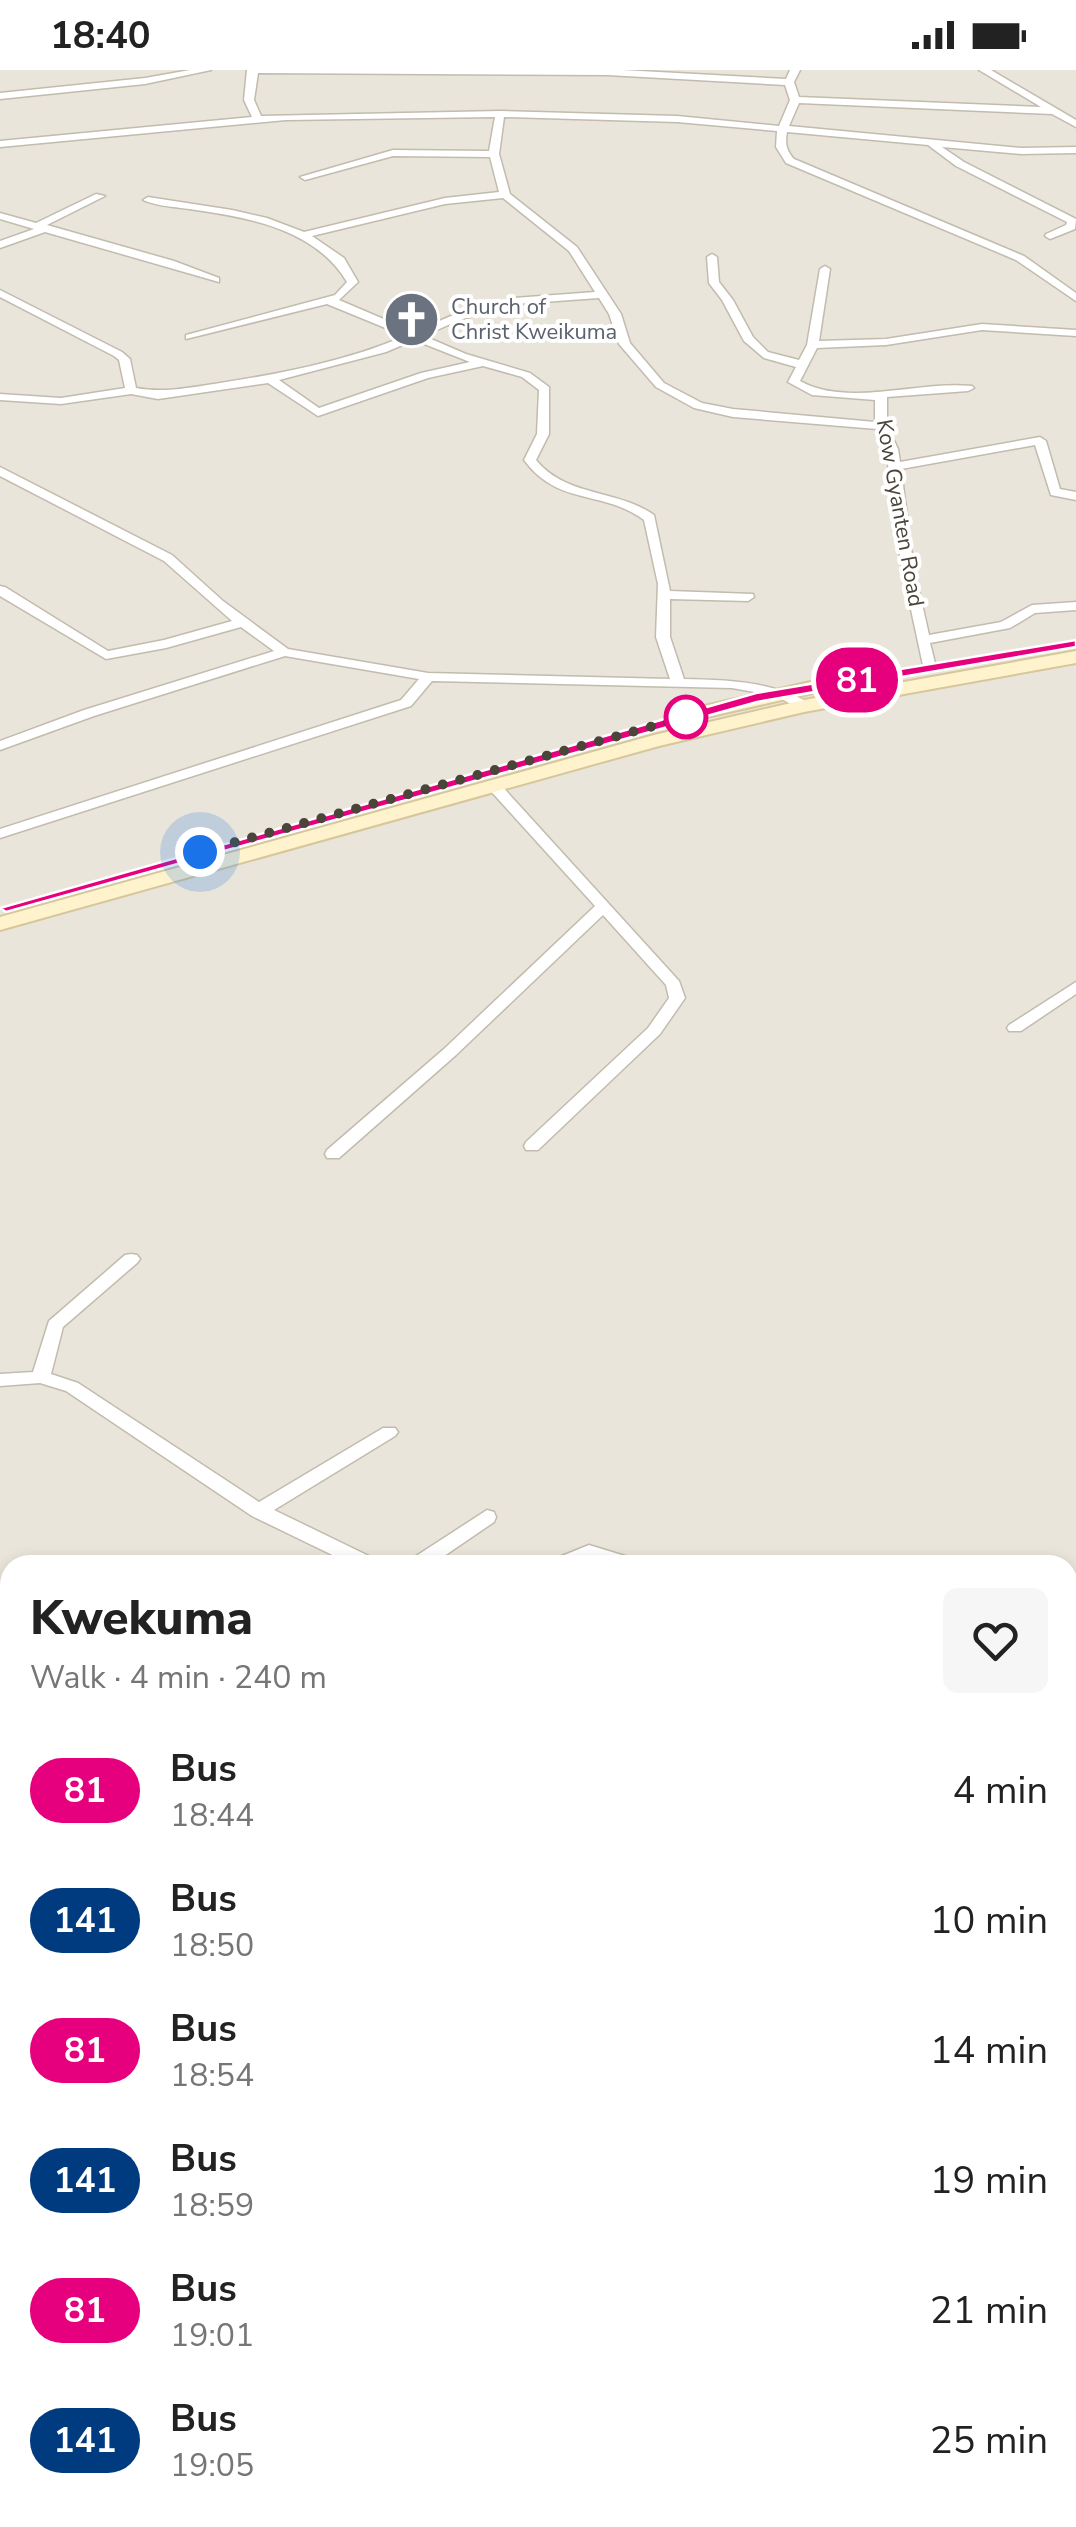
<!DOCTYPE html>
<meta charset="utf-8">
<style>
:root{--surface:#fff;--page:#f6f6f6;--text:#222;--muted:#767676}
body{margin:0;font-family:"Nunito Sans",sans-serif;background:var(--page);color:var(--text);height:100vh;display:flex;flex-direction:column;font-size:38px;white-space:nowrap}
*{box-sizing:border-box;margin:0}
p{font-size:32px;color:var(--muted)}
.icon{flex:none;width:55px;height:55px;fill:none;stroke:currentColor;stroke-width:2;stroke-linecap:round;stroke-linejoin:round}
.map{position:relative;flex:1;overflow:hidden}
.drawer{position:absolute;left:0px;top:1485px;width:1078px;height:972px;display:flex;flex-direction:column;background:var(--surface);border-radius:30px 30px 0 0;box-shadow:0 5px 15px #0003}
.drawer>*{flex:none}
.badge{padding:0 20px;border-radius:32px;font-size:35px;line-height:65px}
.you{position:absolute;width:50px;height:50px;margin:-25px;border:8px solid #fff;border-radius:50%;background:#1a73e8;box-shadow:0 0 0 15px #1a73e833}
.map>.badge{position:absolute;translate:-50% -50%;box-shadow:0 0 0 5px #fff}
.round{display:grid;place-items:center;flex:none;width:105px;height:105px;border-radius:15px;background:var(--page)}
.headline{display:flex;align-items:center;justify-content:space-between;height:170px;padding:0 30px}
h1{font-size:48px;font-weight:800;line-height:75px}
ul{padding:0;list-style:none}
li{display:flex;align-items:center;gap:30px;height:130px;padding:0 30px}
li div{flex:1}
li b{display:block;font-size:38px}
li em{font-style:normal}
li .badge{min-width:110px;font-weight:700;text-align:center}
.status{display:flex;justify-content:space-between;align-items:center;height:70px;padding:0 50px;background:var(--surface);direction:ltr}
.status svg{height:28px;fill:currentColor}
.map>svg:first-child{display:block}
.residential{fill:#eae5da;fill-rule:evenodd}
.medical{fill:#f6e3e0}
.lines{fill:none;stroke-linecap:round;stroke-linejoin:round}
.minor-casing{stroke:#c2bbae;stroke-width:3}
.secondary-casing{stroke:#d6c79b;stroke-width:4}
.minor{fill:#fff;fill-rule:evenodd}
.secondary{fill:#fff3cd;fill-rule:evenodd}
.line{fill:#e6007e;stroke:#fff;stroke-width:2.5}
.walk{stroke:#4b4439;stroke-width:10;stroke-dasharray:0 18}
.stop-dot{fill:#fff;stroke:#e6007e;stroke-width:5}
.labels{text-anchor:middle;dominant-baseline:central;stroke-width:8;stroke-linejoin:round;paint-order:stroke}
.far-worship-label{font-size:22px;fill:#5b616d;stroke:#fff;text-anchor:start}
.far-street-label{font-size:22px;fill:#4b4439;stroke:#fff}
</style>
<div class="status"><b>18:40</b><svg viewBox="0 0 49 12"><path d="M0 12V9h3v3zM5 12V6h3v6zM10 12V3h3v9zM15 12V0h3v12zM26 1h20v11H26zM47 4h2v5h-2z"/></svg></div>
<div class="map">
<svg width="1076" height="2457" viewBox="0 0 1076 2457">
<rect width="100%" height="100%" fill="#f6f3ec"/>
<path class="residential" d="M 0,0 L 1076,0 L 1076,2457 L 0,2457 ZM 10,1495 L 1068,1495 L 1068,2448 L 10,2448 Z"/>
<polygon class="medical" points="0,1768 10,1771 10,2448 697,2448 703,2457 0,2457"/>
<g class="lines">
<defs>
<g id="minor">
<polygon points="190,0 211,0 145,14 0,29 0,23 145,8"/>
<path d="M 247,0 L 622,0 L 786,9 L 790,0 L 800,0 L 794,12 L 799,27 L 1041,37 L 979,0 L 991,0 L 1076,50 L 1076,57 L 1052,44 L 799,33 L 789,56 L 1021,78 L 1076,77 L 1076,83 L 1021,84 L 942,77 L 964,92 L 1076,149 L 1075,159 L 1050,169 L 1045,166 L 1046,164 L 1066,155 L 1067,152 L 956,96 L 928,75 L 787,62 C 785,73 786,80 794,89 L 1024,186 L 1076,223 L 1076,231 L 1016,190 L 786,93 L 776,77 L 777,61 L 677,52 L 504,47 L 499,84 L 510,124 L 577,177 L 621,244 L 630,273 L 664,313 L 702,333 L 733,339 L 875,352 L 875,330 L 812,325 L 788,312 L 796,297 L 764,288 L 744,271 L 722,230 L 709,213 L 707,187 L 712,184 L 717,187 L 719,212 L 733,230 L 753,267 L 768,282 L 799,290 L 807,275 L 820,199 L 825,196 L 830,199 L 819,271 L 886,269 L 982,254 L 1076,260 L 1076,266 L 982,260 L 886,275 L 817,278 L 800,311 C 849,338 918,310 972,316 L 974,318 L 968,321 L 887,327 L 887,356 L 898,379 L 900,392 L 1040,367 L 1046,371 L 1060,419 L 1076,422 L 1076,430 L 1051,425 L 1035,375 L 901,399 L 913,493 L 929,565 L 1001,552 L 1032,535 L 1076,532 L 1076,540 L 1035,543 L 1010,558 L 930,573 L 936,597 L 934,600 L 924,600 L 901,493 L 886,379 L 877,359 L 733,347 L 694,338 L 656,317 L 619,274 L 609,244 L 599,228 L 515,234 L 459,250 L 424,266 L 466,284 L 530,303 L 549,317 L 549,364 L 536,390 C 566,427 617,419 654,445 L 670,521 L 753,524 L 754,527 L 748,531 L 670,529 L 670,567 L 684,609 C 728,610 770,611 809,633 L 809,639 L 799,639 L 777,626 L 732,618 L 432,611 L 411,636 L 0,768 L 0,759 L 401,630 L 419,609 L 285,586 L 94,646 L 0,680 L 0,671 L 84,640 L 274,581 L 241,557 L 166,578 L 106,589 L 0,526 L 0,516 L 5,517 L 108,581 L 164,570 L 232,551 L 164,491 L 0,406 L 0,397 L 172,485 L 223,531 L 288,579 L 428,603 L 670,609 L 656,567 L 658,514 L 644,450 C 602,419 559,437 524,390 L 537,364 L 539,320 L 522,307 L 483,296 L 428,308 L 318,346 L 268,313 L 158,329 L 131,324 L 61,334 L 0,330 L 0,324 L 61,328 L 125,318 L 119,290 L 114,286 L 0,227 L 0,220 L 122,282 L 130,289 L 136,318 C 163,323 187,318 214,314 C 278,304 345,292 405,266 L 327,234 L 186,269 L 186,265 L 335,225 L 347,212 C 316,160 252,148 196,140 C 179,137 158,137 143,130 L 148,127 L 232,140 L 267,148 L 304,162 L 445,128 L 499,122 L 490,87 L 393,86 L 305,110 L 300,107 L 393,80 L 489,81 L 495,47 L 286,50 L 0,77 L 0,71 L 252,47 L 244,30 ZM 258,3 L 607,5 L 785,15 L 790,30 L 779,56 L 677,46 L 500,41 L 261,46 L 254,30 ZM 503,128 L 569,181 L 595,222 L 514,228 L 451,246 L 414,262 L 339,230 L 358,212 L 344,188 L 312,166 L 445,134 ZM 414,270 L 470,292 L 421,303 L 319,338 L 279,310 L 386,282 Z"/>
<polygon points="96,124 105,126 47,155 174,191 219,208 219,212 45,162 0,178 0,171 34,159 0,149 0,143 36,153"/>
<polygon points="494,712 499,713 679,911 685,928 660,964 538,1080 526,1080 524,1076 526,1072 648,958 669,928 666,915 603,845 456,985 339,1088 327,1088 325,1084 327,1080 444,979 595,836 489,719 487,716"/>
<polygon points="1076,912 1076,924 1021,961 1009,961 1007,958 1009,955"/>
<polygon points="131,1184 137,1185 140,1189 137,1193 63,1257 51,1304 78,1313 259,1432 383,1358 395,1358 398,1362 395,1366 274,1440 377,1490 380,1495 353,1495 252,1446 66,1321 40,1313 0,1316 0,1304 33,1302 49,1251 125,1185"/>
<polygon points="487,1440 494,1442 496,1447 494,1452 431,1495 407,1495 410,1490"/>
<polygon points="589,1475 638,1490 641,1495 609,1495 590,1489 577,1495 549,1495 552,1490"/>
<polygon points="10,1624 10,1647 0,1654 0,1630"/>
<polygon points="0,1745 10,1748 10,1765 0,1762"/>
<polygon points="1076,1764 1076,1781 1068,1784 1068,1767"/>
<polygon points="1068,1814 1076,1817 1076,1840 1068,1837"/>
<polygon points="726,2448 754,2448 759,2457 730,2457"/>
</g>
<g id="secondary">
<polygon points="1076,581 1076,593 804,642 659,676 0,860 0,847 654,665 804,630"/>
<polygon points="815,611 825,617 822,621 707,647 697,641 700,637"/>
</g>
</defs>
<use href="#minor" class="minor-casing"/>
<use href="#secondary" class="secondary-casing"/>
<use href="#minor" class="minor"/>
<use href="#secondary" class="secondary"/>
</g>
<polygon class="line" points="1076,570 1076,577 757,632 6,842 0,838 756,623"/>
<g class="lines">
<polyline class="walk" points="200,782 686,647"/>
</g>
<defs>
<symbol id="church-disc" viewBox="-11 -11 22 22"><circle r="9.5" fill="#6b7280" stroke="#fff"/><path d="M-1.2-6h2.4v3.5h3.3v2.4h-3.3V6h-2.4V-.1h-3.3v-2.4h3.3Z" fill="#fff"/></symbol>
</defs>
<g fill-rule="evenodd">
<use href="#church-disc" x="380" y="218" width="63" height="63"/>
</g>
<circle class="stop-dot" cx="686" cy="647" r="20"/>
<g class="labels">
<g class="far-worship-label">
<text x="451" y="237">Church of<tspan x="451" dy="25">Christ Kweikuma</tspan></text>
</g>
<g class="far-street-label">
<text transform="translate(900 443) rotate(80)">Kow Gyanten Road</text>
</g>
</g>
</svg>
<div class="you" style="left:200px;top:782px"></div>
<b class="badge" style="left:857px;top:610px;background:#e6007e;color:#fff">81</b>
<section class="drawer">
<div class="headline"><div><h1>Kwekuma</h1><p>Walk · 4 min · 240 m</p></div><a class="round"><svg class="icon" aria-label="heart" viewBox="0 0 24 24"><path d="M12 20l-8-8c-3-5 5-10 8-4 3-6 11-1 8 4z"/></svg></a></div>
<ul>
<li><span class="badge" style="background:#e6007e;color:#fff">81</span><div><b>Bus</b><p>18:44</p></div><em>4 min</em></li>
<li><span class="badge" style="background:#003b80;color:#fff">141</span><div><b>Bus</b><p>18:50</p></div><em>10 min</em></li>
<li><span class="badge" style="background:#e6007e;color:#fff">81</span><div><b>Bus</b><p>18:54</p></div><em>14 min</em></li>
<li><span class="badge" style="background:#003b80;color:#fff">141</span><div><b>Bus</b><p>18:59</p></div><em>19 min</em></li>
<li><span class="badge" style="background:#e6007e;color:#fff">81</span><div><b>Bus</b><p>19:01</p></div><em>21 min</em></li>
<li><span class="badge" style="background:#003b80;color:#fff">141</span><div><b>Bus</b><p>19:05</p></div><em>25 min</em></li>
</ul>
</section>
</div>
